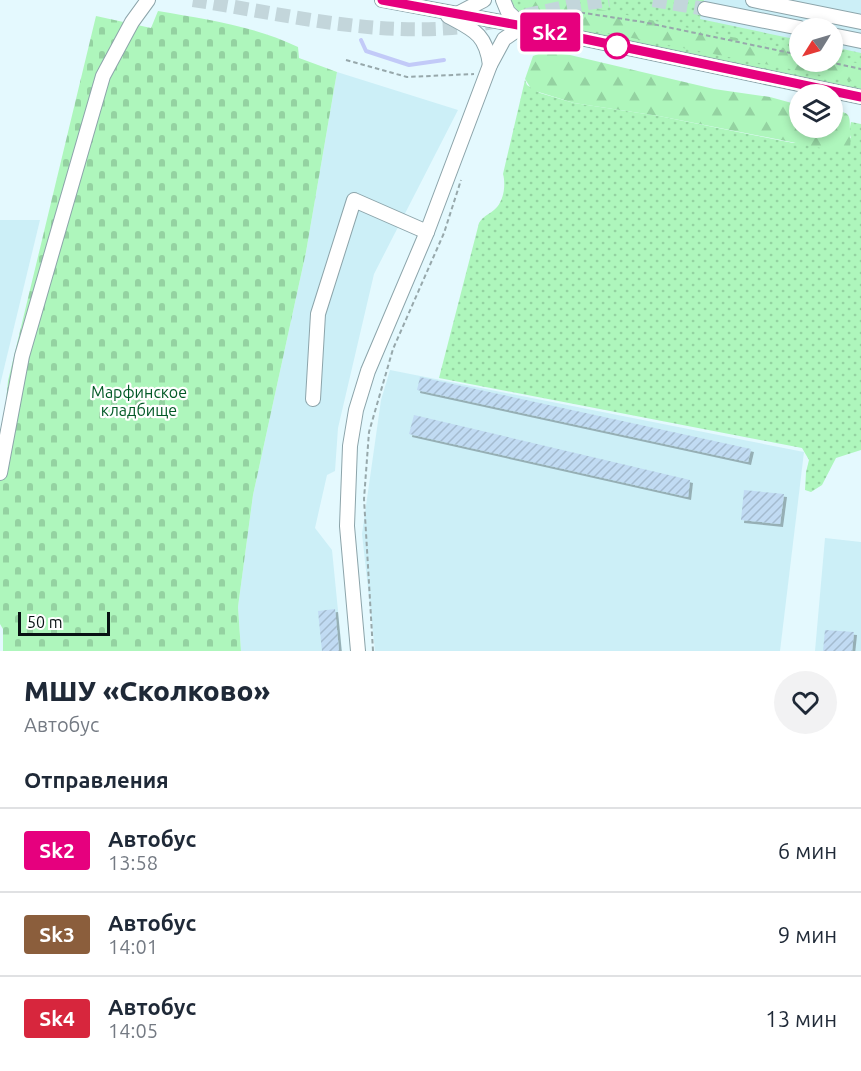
<!DOCTYPE html>
<html lang="ru">
<meta charset="utf-8">
<style>
:root{--surface:#fff;--page:#f2f2f3;--text:#1f2937;--muted:#747a83;--line:#e0e1e3}
body{margin:0;font-family:Ubuntu,sans-serif;background:var(--page);color:var(--text);height:100vh;display:flex;flex-direction:column;font-size:22px;white-space:nowrap}
*{box-sizing:border-box;margin:0}
p{font-size:20px;color:var(--muted)}
.icon{flex:none;width:33px;height:33px;fill:none;stroke:currentColor;stroke-width:2;stroke-linecap:round;stroke-linejoin:round}
.map{position:relative;height:651px;overflow:hidden}
.details{display:flex;flex-direction:column;background:var(--surface);flex:1}
.details>*{flex:none}
.badge{padding:0 12px;border-radius:4px;font-size:21px;line-height:39px}
.needle{width:39px;rotate:233deg}
.controls{position:absolute;left:789px;top:18px;display:grid;gap:12px}
.controls a{display:grid;place-items:center;width:54px;height:54px;border-radius:50%;background:var(--surface);box-shadow:0 3px 9px #0003;font-size:30px}
.scale{position:absolute;left:18px;bottom:15px;width:92px;box-sizing:border-box;padding-left:6px;border:3px solid #081113;border-top:0;font-size:16px;line-height:21px;white-space:nowrap;color:#081113;-webkit-text-stroke:4px #fff;paint-order:stroke}
.map>.badge{position:absolute;translate:-50% -50%;box-shadow:0 0 0 3px #fff}
h2{padding:0 24px;font-size:22px;line-height:54px}
.round{display:grid;place-items:center;flex:none;width:63px;height:63px;border-radius:32px;background:var(--page)}
.headline{display:flex;align-items:center;justify-content:space-between;height:102px;padding:0 24px}
h1{font-size:28px;font-weight:800;line-height:45px}
ul{padding:0;list-style:none}
li{display:flex;align-items:center;gap:18px;height:84px;padding:0 24px;border-top:2px solid var(--line)}
li div{flex:1}
li b{display:block;font-size:22px}
li em{font-style:normal}
li .badge{min-width:66px;font-weight:700;text-align:center}
.map>svg:first-child{display:block}
.built{fill:#cceff7}
.green{fill:url(#green-dots)}
.forest{fill:url(#forest-firs)}
.cemetery{fill:url(#cemetery-stones)}
.lines{fill:none;stroke-linecap:round;stroke-linejoin:round}
.stream{stroke:#c2caf8;stroke-width:4}
.building{fill:url(#building-hatch);filter:url(#shadow)}
.minor-tunnel{stroke:#c3d6db;stroke-width:14;stroke-dasharray:14 7;stroke-linecap:butt}
.minor-casing{stroke:#8ca4aa;stroke-width:16}
.path{stroke:#97a8ab;stroke-width:2;stroke-dasharray:4.5 3;stroke-linecap:butt}
.minor{stroke:#fff;stroke-width:14}
.line-casing{stroke:#fff;stroke-width:14}
.line{stroke:#e6007e;stroke-width:9}
.stop-dot{fill:#fff;stroke:#e6007e;stroke-width:3}
.labels{text-anchor:middle;dominant-baseline:central;stroke-width:4.5;stroke-linejoin:round;paint-order:stroke}
.park-label{font-size:16px;fill:#025926;stroke:#fff}
</style>
<div class="map">
<svg width="861" height="651" viewBox="0 0 861 651">
<defs>
<pattern id="green-dots" width="8" height="8" patternUnits="userSpaceOnUse" patternTransform="scale(1.5)"><rect width="8" height="8" fill="#aef6bc"/><path d="M2 2h.1M6 6h.1" fill="none" stroke="#94d2a1" stroke-width="1.8" stroke-linecap="round"/></pattern>
<pattern id="forest-firs" width="22" height="20" patternUnits="userSpaceOnUse" patternTransform="scale(1.5)"><rect width="22" height="20" fill="#aef6bc"/><path d="M5 1l3.5 6h-7zM16 11l3.5 6h-7z" fill="#94d2a1"/></pattern>
<pattern id="cemetery-stones" width="16" height="16" patternUnits="userSpaceOnUse" patternTransform="scale(1.5)"><rect width="16" height="16" fill="#aef6bc"/><path d="M2 7V4a2 2 0 0 1 4 0v3zM10 15v-3a2 2 0 0 1 4 0v3z" fill="#94d2a1"/></pattern>
<pattern id="building-hatch" width="6" height="6" patternUnits="userSpaceOnUse" patternTransform="scale(1.5)"><rect width="6" height="6" fill="#c1dbf3"/><path d="M-1 1l2-2M0 6l6-6M5 7l2-2" fill="none" stroke="#a4bbcf"/></pattern>
<filter id="shadow"><feDropShadow dx="3" dy="3" stdDeviation="0" flood-color="#0004"/></filter>
</defs>
<rect width="100%" height="100%" fill="#e4f9fe"/>
<g class="built">
<polygon points="586,0 861,0 861,57 833,51 832,28 800,28 799,44"/>
<polygon points="337,72 458,110 374,274 338,428 335,471 327,475 315,528 332,550 342,651 241,651 238,607 253,495 306,252"/>
<polygon points="0,220 40,220 0,385"/>
<polygon points="390,370 804,452 780,651 375,651 362,534 381,400"/>
<polygon points="825,538 861,542 861,651 815,651"/>
</g>
<g class="green">
<path d="M 511,0 L 704,0 L 700,19 L 799,40 L 800,62 L 832,62 L 833,47 L 861,53 L 861,89 L 560,28 L 561,23 C 540,19 520,22 511,0 Z"/>
<path d="M 525,80 L 527,85 L 540,93 L 574,103 L 659,116 L 793,143 L 851,138 L 849,132 L 851,122 L 861,124 L 861,450 L 836,458 L 822,485 L 811,492 L 805,490 L 806,472 L 809,460 L 802,448 L 439,378 L 479,223 C 483,216 488,215 494,210 C 504,202 506,185 503,174 Z"/>
</g>
<g class="forest">
<polygon points="531,0 555,0 799,51 800,62 832,62 833,58 861,64 861,83 551,22 531,16 528,4"/>
<path d="M 544,52 L 570,55 L 714,89 L 770,97 L 799,105 L 800,128 L 832,128 L 833,111 C 850,112 850,114 850,130 C 850,136 851,141 850,147 L 845,150 L 836,151 L 659,116 L 574,103 L 532,90 L 525,79 L 533,56 Z"/>
</g>
<path class="cemetery" d="M 158,11 C 205,19 254,26 298,47 L 299,58 L 337,72 L 306,252 L 253,495 L 238,607 L 241,651 L 3,651 L 3,629 L 0,624 L 0,463 L 8,381 L 96,16 L 151,28 Z"/>
<g class="lines">
<polyline class="stream" points="361,40 366,51 409,65 444,60"/>
</g>
<g class="building">
<polygon points="420,377 751,449 748,462 417,390"/>
<polygon points="414,415 690,480 688,497 409,434"/>
<polygon points="744,490 784,494 780,524 741,520"/>
<polygon points="335,609 339,651 322,651 318,611"/>
<polygon points="825,630 854,632 852,651 823,651"/>
</g>
<g class="lines">
<g class="minor-tunnel">
<path d="M 193,0 C 278,13 365,35 452,28 C 505,23 556,6 609,0"/>
<polyline points="653,0 705,9"/>
</g>
<defs>
<g id="minor">
<polyline points="382,0 523,26 861,97"/>
<polyline points="503,0 508,12 522,25"/>
<polyline points="753,0 861,22"/>
<polyline points="705,9 800,28"/>
<polyline points="457,14 484,0"/>
<path d="M 448,16 C 474,30 486,34 490,65"/>
<polyline points="832,35 861,41"/>
<polyline points="313,399 318,314 354,200 427,232"/>
<polyline points="0,473 22,356 103,76 132,22 148,0"/>
<polyline points="358,651 347,526 350,446 356,410 368,371 427,232 490,65 504,39 523,26"/>
</g>
</defs>
<use href="#minor" class="minor-casing"/>
<g class="path">
<polyline points="563,21 571,11 643,22 800,55"/>
<polyline points="346,60 407,77 474,74"/>
<polyline points="829,62 861,69"/>
<polyline points="373,651 364,499 369,432 393,349 444,233 461,180"/>
</g>
<use href="#minor" class="minor"/>
</g>
<g class="lines">
<defs>
<polyline id="line" points="382,0 523,26 861,97"/>
</defs>
<use href="#line" class="line-casing"/>
<use href="#line" class="line"/>
</g>
<circle class="stop-dot" cx="617" cy="46" r="12"/>
<g class="labels">
<g class="park-label">
<text x="139" y="392">Марфинское<tspan x="139" dy="18">кладбище</tspan></text>
</g>
</g>
</svg>
<div class="controls">
<a><svg class="needle" viewBox="-14 -14 28 28"><path d="M0-13l5 13h-10z" fill="#e53935"/><path d="M0 13l5-13h-10z" fill="#747a83"/></svg></a>
<a><svg class="icon" aria-label="layers" viewBox="0 0 24 24"><path d="M12 4l9 5-9 5-9-5zM3 14l9 5 9-5"/></svg></a>
</div>
<div class="scale">50 m</div>
<b class="badge" style="left:550px;top:32px;background:#e6007e;color:#fff">Sk2</b>
</div>
<section class="details">
<div class="headline"><div><h1>МШУ «Сколково»</h1><p>Автобус</p></div><a class="round"><svg class="icon" aria-label="heart" viewBox="0 0 24 24"><path d="M12 20l-8-8c-3-5 5-10 8-4 3-6 11-1 8 4z"/></svg></a></div>
<h2>Отправления</h2>
<ul>
<li><span class="badge" style="background:#e6007e;color:#fff">Sk2</span><div><b>Автобус</b><p>13:58</p></div><em>6 мин</em></li>
<li><span class="badge" style="background:#8b5e3c;color:#fff">Sk3</span><div><b>Автобус</b><p>14:01</p></div><em>9 мин</em></li>
<li><span class="badge" style="background:#d7263d;color:#fff">Sk4</span><div><b>Автобус</b><p>14:05</p></div><em>13 мин</em></li>
</ul>
</section>
